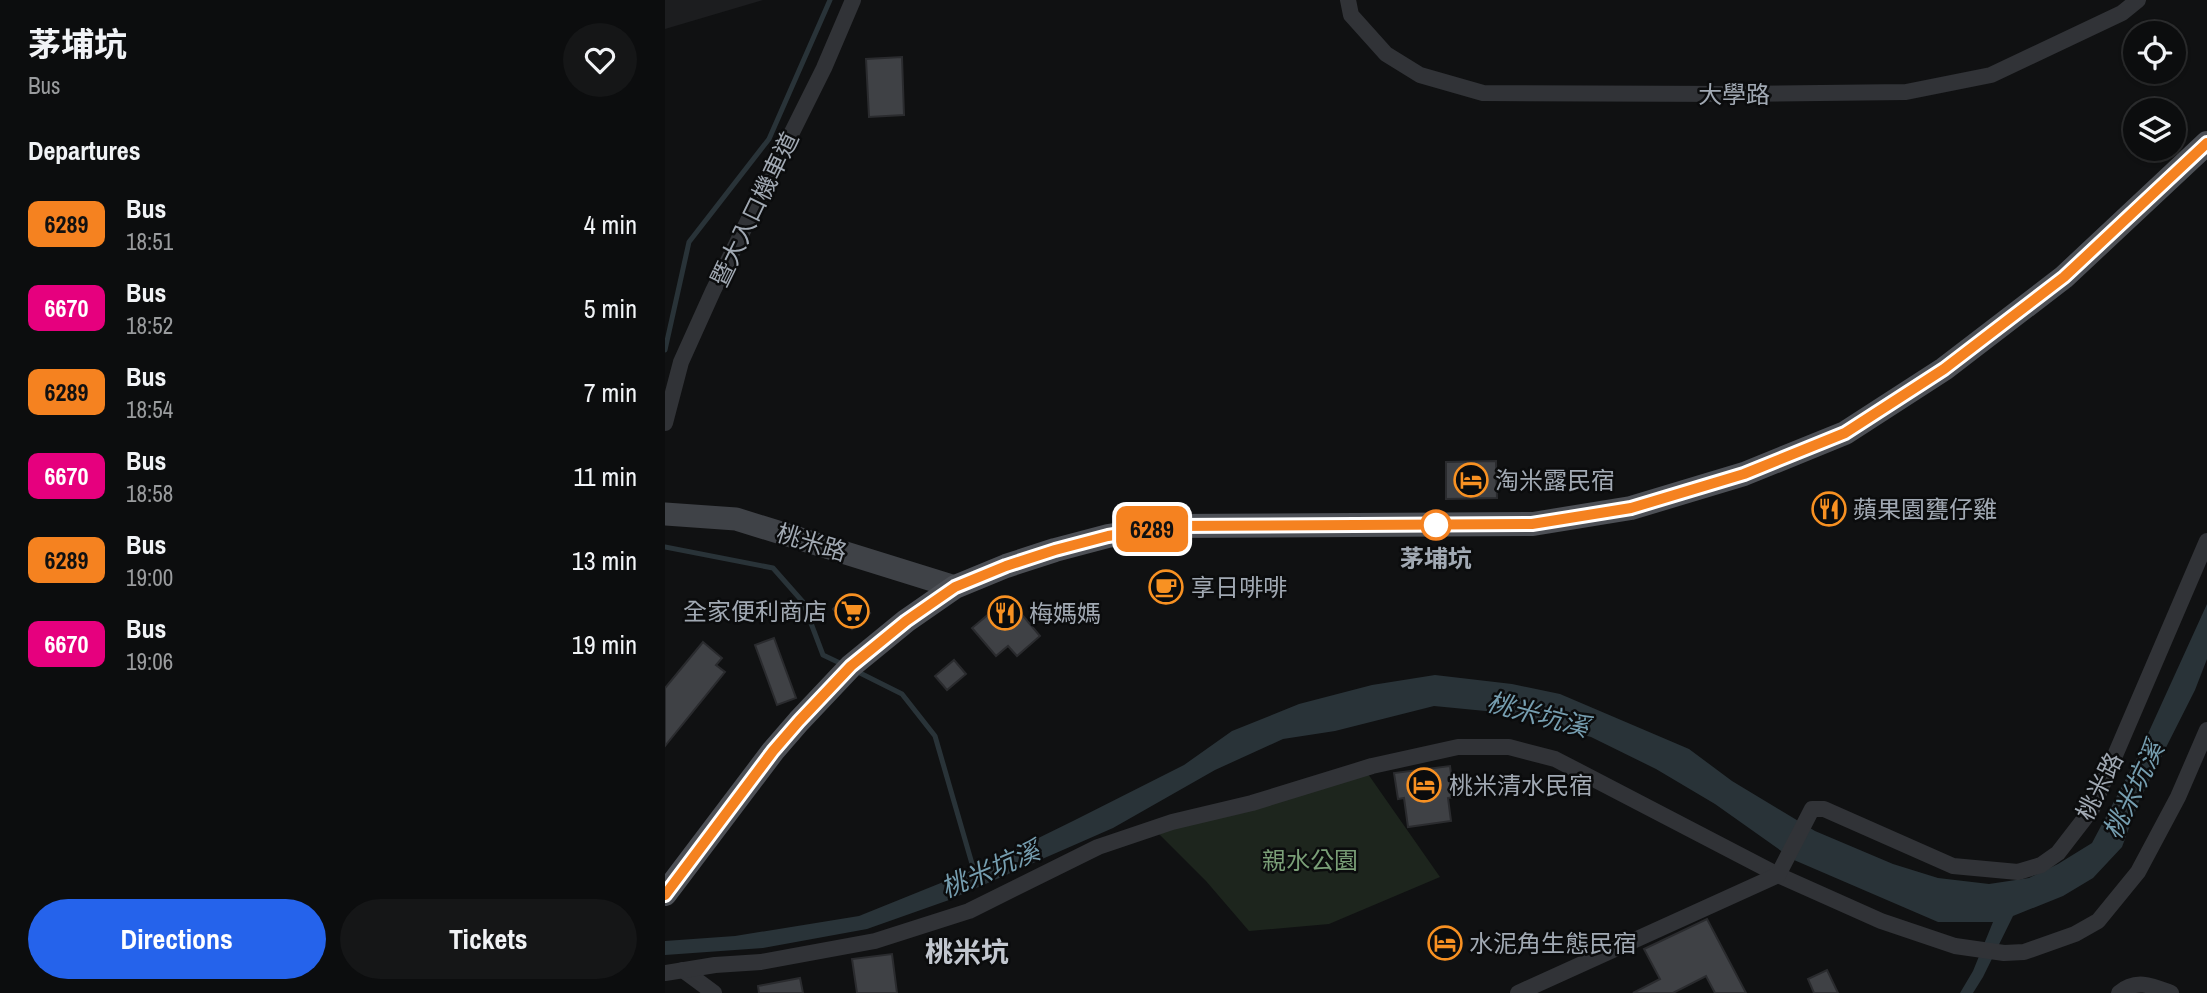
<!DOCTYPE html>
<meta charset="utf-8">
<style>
:root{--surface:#0c0d0e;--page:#151617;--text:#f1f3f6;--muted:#9a9c9e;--line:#2c2d2e;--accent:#2563eb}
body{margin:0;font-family:"Archivo Narrow","Noto Sans TC",sans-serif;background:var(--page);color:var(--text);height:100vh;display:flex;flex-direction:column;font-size:26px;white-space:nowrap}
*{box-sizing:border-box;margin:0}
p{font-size:23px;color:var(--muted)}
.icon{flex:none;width:38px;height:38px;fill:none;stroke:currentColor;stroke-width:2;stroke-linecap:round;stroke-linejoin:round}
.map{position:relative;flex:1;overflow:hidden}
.side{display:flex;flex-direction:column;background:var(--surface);width:665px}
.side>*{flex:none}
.badge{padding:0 14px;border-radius:10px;font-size:24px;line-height:46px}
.tools{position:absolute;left:1458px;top:21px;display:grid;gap:14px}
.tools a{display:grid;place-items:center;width:63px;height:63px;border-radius:50%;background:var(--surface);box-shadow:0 2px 5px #0004,0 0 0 2px var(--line);font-size:35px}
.map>.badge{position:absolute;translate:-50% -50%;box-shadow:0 0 0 4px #fff}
h2{padding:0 28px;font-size:26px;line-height:63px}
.round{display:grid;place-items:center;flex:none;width:74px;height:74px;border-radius:37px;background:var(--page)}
.overview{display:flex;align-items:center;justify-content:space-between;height:119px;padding:0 28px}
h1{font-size:33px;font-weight:700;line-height:52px}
.cta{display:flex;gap:14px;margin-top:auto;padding:14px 28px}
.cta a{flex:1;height:80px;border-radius:42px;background:var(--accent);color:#fff;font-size:28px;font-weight:700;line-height:80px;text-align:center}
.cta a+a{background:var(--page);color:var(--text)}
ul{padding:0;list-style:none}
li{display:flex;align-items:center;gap:21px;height:84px;padding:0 28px}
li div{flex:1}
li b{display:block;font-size:26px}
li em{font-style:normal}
li .badge{min-width:77px;font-weight:700;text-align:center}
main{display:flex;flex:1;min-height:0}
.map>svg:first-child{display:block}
.built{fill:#1c1d1f}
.green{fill:#1d251d}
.water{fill:#293338}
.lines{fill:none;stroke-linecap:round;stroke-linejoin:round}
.stream{stroke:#293338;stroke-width:5}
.building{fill:#3f4145;stroke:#2a2b2e;stroke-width:2}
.street{stroke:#313337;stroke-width:16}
.secondary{stroke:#3f4247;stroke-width:23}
.primary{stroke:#4d5056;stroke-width:24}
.line-casing{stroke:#fff;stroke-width:16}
.line{stroke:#f58220;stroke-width:10}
.stop-dot{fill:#fff;stroke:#f58220;stroke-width:3.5}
.labels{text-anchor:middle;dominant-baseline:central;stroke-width:5;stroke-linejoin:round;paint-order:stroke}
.street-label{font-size:24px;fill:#a1a9b3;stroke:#0b0c0d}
.poi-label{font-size:24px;fill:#a1a9b3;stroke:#0b0c0d;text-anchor:start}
.stop-label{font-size:24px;font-weight:bold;fill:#a1a9b3;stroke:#0b0c0d}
.park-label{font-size:24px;fill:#7a9f77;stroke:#0b0c0d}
.water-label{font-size:26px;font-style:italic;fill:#769eb0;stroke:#0b0c0d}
.quarter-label{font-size:28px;font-weight:bold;fill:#c2c7cf;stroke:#0b0c0d}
</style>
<main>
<section class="side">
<div class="overview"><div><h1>茅埔坑</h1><p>Bus</p></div><a class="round"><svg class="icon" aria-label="heart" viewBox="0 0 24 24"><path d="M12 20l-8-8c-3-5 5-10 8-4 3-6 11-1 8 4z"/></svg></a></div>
<h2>Departures</h2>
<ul>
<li><span class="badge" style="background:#f58220;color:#111">6289</span><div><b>Bus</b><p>18:51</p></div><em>4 min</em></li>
<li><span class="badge" style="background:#e6007e;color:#fff">6670</span><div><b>Bus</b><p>18:52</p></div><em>5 min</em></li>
<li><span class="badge" style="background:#f58220;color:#111">6289</span><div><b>Bus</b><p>18:54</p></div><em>7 min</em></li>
<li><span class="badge" style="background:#e6007e;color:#fff">6670</span><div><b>Bus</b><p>18:58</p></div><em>11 min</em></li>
<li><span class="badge" style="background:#f58220;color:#111">6289</span><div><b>Bus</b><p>19:00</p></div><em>13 min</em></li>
<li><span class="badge" style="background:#e6007e;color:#fff">6670</span><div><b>Bus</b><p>19:06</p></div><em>19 min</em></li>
</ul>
<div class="cta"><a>Directions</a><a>Tickets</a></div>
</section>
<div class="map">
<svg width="1542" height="993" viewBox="0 0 1542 993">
<rect width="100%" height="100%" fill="#101112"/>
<polygon class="built" points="0,0 98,0 0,29"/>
<polygon class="green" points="703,774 775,877 664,924 584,931 541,881 491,831"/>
<polygon class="water" points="1542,604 1542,659 1530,690 1474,801 1457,847 1428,878 1398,896 1348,916 1318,977 1308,993 1295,993 1308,971 1328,922 1273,922 1129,860 1050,804 991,769 926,737 841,713 769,706 670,731 618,739 550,770 448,828 284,900 202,929 98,948 0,955 0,941 70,936 194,916 308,870 410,820 519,765 567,731 634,704 707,685 770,675 847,684 895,694 1024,749 1067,781 1150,831 1228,864 1273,878 1324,884 1364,878 1393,864 1427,843 1471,760"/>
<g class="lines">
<g class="stream">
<polyline points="0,350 24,242 104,139 165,0"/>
<polyline points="0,547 108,568 138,602 158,655 179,665"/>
<polyline points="191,671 237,694 270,736 310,874"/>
</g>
</g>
<g class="building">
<polygon points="237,57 239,115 204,117 201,59"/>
<polygon points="831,461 832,498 781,499 781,462"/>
<polygon points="185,594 205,613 187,629 168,609"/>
<polygon points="343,598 375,636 352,656 343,646 331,656 307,628"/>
<polygon points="109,638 131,698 112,705 90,645"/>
<polygon points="38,642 57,658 51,665 60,672 0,746 0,688"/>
<polygon points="289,660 301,674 282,690 270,676"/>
<polygon points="785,766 789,797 783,798 786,821 743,827 739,798 733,799 729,773"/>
<polygon points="1042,919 1081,993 1050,993 1041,976 1008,993 968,993 995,979 979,949"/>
<polygon points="227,954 232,993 192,993 187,959"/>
<polygon points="1162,970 1173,993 1149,993 1143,979"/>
<polygon points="135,978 138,993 94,993 93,986"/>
</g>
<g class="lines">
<g class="street">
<polyline points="683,0 686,15 721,54 755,75 818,93 1068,94 1241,92 1326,75 1457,13 1473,0"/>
<polyline points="0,423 16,362 48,291 159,68 188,0"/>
<polyline points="18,970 49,993"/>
<polyline points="0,973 50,965 96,962 210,941 304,911 433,847 507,822 587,803 707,766 793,747 844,747 890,759 1113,875 1216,921 1290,946 1339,953 1359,952 1410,934 1433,921 1473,872 1513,797 1542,730"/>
<polyline points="853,993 1113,875 1147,809 1159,809 1288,866 1353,872 1376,865 1393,853 1427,809 1542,541"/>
<path d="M 1454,993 C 1471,978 1488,986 1506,993"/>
</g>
<polyline class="secondary" points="0,514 71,519 290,587"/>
<polyline class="primary" points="0,894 108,751 134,721 186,666 241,621 290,587 341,566 390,550 443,536 507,526 868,524 966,508 1079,474 1180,433 1279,369 1399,277 1542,143"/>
</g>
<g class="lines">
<defs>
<polyline id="line" points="0,895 108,751 134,721 186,666 241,621 290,587 341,566 390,550 443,536 506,526 867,524 966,508 1079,474 1180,433 1279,369 1399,277 1542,143"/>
</defs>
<use href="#line" class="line-casing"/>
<use href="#line" class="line"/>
</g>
<defs>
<symbol id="hotel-ring" viewBox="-11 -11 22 22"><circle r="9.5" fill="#0b0c0d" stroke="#f89122" stroke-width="1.5"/><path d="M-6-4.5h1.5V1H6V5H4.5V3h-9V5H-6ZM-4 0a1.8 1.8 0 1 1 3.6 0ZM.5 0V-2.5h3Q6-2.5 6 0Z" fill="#f89122"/></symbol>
<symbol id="restaurant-ring" viewBox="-11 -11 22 22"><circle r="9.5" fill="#0b0c0d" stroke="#f89122" stroke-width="1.5"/><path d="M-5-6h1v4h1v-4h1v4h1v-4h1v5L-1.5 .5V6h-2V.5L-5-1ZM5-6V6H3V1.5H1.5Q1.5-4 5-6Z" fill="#f89122"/></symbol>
<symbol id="cafe-ring" viewBox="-11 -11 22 22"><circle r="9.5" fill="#0b0c0d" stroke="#f89122" stroke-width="1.5"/><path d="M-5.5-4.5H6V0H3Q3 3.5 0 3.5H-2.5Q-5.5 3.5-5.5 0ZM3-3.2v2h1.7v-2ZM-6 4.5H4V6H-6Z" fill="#f89122"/></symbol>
<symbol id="supermarket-ring" viewBox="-11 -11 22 22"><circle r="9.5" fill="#0b0c0d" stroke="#f89122" stroke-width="1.5"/><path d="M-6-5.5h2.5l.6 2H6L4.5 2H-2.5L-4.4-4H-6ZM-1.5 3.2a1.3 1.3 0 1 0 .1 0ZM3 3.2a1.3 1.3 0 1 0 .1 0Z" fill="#f89122"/></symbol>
</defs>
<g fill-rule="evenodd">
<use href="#hotel-ring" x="787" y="461" width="38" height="38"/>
<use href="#restaurant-ring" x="1145" y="490" width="38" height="38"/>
<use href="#cafe-ring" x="482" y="568" width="38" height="38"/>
<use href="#supermarket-ring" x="168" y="592" width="38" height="38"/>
<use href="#restaurant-ring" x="321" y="594" width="38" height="38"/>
<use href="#hotel-ring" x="740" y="766" width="38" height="38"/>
<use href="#hotel-ring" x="761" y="924" width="38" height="38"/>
</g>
<circle class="stop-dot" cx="771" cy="525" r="14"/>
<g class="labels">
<g class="street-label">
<text x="1069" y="94">大學路</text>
<text transform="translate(89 209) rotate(-64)">暨大入口機車道</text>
<text transform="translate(147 542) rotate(17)">桃米路</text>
<text transform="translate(1434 786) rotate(-63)">桃米路</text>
</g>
<g class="poi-label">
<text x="830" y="480">淘米露民宿</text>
<text x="1188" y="509">蘋果園甕仔雞</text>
<text x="526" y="587">享日啡啡</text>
<text x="162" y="611" text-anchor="end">全家便利商店</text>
<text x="364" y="613">梅媽媽</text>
<text x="784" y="785">桃米清水民宿</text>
<text x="804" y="943">水泥角生態民宿</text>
</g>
<g class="stop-label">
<text x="771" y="558">茅埔坑</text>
</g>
<g class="park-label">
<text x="645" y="860">親水公園</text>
</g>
<g class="water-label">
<text transform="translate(873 714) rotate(15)">桃米坑溪</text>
<text transform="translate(1468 790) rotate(-64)">桃米坑溪</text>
<text transform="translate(325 869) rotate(-23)">桃米坑溪</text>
</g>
<g class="quarter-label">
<text x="302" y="952">桃米坑</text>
</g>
</g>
</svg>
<div class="tools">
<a><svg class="icon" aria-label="locate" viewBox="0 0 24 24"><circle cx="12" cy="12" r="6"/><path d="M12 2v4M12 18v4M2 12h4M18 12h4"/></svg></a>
<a><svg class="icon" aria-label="layers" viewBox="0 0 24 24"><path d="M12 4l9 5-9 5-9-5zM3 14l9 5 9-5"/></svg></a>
</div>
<b class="badge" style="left:487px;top:529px;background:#f58220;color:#111">6289</b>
</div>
</main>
